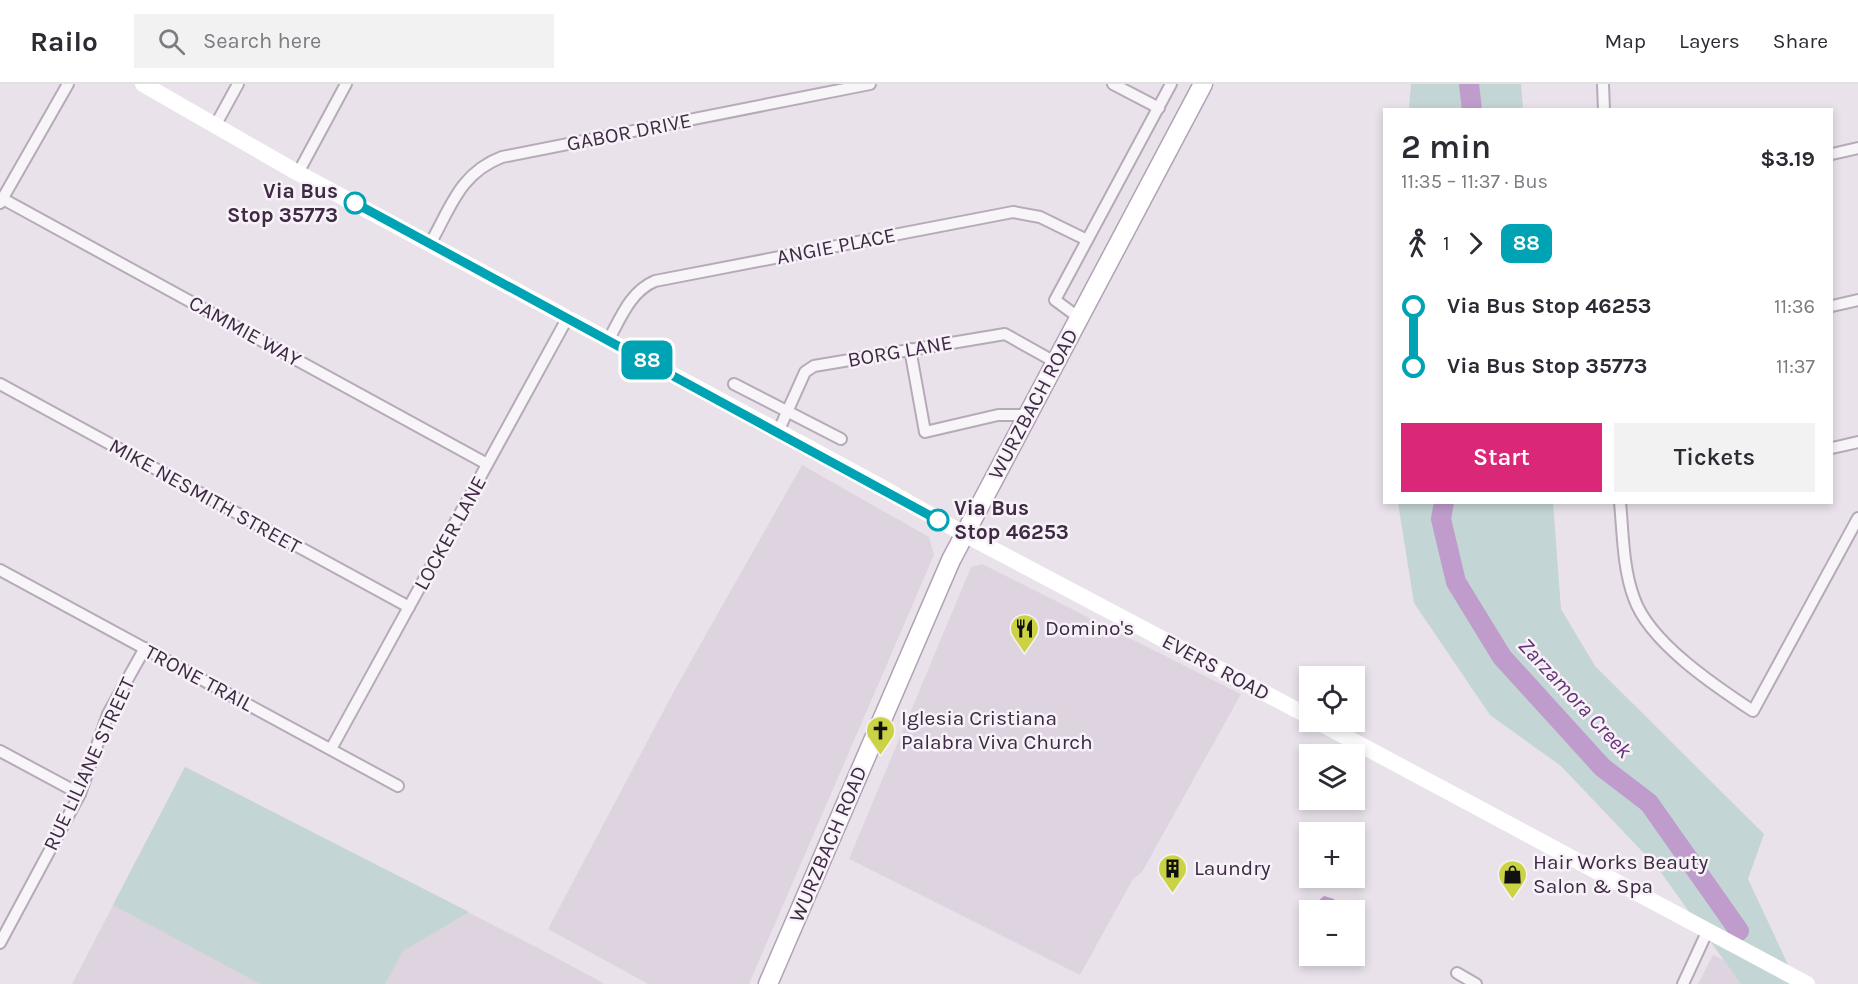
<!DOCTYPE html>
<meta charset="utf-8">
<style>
:root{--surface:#fff;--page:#f2f2f3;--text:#2b2b33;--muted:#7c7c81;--line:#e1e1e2;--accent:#db2777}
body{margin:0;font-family:Karla,sans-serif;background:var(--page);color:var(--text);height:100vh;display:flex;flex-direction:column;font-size:22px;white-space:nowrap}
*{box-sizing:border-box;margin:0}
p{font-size:20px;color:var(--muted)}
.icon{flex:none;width:33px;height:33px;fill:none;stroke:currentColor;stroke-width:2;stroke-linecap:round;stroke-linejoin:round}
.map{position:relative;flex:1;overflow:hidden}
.panel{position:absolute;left:1383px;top:24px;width:450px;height:396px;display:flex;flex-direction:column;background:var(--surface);border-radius:0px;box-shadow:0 3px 9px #0003}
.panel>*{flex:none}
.badge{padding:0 12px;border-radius:9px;font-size:21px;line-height:39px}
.fabs{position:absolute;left:1299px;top:582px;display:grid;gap:12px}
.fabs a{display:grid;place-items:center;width:66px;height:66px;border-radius:0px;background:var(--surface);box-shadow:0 3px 9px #0003;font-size:30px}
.map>.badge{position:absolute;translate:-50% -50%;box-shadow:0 0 0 3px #fff}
.legs{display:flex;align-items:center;gap:9px;height:66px;padding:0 18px;font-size:20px}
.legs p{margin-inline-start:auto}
.summary{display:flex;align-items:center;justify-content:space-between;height:102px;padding:0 18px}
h1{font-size:33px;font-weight:600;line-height:45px}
.button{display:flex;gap:12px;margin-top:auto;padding:12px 18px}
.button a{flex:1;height:69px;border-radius:0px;background:var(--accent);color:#fff;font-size:24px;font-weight:600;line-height:69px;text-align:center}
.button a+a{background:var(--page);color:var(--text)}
ul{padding:0 18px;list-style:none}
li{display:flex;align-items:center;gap:21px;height:60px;font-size:22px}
li i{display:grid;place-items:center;width:9px;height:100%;margin:0 8px;background:currentColor}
li i::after{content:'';width:15px;height:15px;margin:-8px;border:4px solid;border-radius:50%;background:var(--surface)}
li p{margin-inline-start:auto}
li:first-child i{background:linear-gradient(#0000 50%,currentColor 0)}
li:last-child i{background:linear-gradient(currentColor 50%,#0000 0)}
header{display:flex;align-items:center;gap:36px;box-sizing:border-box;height:84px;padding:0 30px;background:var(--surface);border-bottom:2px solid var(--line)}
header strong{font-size:28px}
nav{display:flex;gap:33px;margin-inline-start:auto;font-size:21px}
.search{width:420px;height:54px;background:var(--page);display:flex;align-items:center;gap:15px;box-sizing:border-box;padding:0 21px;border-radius:0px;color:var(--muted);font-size:22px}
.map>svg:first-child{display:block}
.built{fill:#ded4e0}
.green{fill:#c3d5d4}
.water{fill:#bf9ccc}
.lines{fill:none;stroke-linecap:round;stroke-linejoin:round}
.river{stroke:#bf9ccc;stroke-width:20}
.minor-casing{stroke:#b6aab9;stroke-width:14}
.primary-casing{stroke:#b3a1b7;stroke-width:21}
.minor{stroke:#f8f5f9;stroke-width:10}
.secondary{stroke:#fff;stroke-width:16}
.primary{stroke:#fff;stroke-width:18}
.line-1-casing{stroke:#fff;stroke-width:14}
.line-1{stroke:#00a3b4;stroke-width:9}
.stop-1-dot{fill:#fff;stroke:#00a3b4;stroke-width:3}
.labels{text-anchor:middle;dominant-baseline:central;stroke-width:5;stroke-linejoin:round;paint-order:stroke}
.street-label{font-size:21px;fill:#3f2944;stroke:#f7f2f8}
.stop-label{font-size:21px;font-weight:bold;fill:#3f2944;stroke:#f7f2f8;text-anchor:end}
.poi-label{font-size:21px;fill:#3f2944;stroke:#f7f2f8;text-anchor:start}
.water-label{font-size:22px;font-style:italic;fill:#683279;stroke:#f7f2f8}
</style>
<header>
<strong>Railo</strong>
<div class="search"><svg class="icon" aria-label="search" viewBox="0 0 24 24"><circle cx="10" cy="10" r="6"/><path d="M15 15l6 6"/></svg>Search here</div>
<nav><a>Map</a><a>Layers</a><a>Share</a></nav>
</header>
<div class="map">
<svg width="1858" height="900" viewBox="0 0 1858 900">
<rect width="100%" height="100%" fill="#e9e2eb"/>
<g class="built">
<polygon points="802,381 929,453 934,471 749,900 648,900 548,845 674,607"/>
<polygon points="982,480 1241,610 1142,788 1133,795 1080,891 849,775 971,483"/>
<polygon points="185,683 538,864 605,900 72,900"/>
<polygon points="1713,871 1724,876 1741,900 1698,900"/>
</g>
<g class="green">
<polygon points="1411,0 1521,0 1523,25 1409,25"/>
<polygon points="1398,419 1553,419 1561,525 1595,582 1764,750 1748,795 1797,900 1741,900 1657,783 1561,682 1490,631 1414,519"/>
<polygon points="185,683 469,828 403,867 385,900 260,900 113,821"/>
</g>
<polygon class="water" points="1324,812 1334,815 1336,820 1332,826 1323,826 1318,817"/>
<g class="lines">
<g class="river">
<polyline points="1469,0 1472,26"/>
<polyline points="1444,418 1441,435 1456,498 1502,573 1602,683 1649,719 1739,847"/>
</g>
<defs>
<g id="minor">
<polyline points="1113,0 1159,24"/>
<polyline points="1603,0 1604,26"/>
<polyline points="215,42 238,0"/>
<polyline points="1832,70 1858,64"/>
<polyline points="298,89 346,0"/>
<polyline points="3,115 487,380"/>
<polyline points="0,119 68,0"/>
<path d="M 430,160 C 451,123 460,89 502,73 L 870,0"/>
<polyline points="1832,222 1858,216"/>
<polyline points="1078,233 1055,216 1171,0"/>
<path d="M 609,255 C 621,233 631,207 655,197 L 1013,128 L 1040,133 L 1087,156"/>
<polyline points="910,265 925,348 998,331 1026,331"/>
<polyline points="0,300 409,523"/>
<polyline points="734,300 841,355"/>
<polyline points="778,348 805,288 814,282 1005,250 1055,278"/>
<polyline points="1832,364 1858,358"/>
<path d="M 1620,418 C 1623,450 1623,485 1634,514 C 1649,558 1715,602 1753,627 L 1858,434"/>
<polyline points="0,486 398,702"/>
<polyline points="331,665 568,233"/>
<polyline points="0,667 80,710"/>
<polyline points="0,859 80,710 108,630 145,564"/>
<polyline points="1457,889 1476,900"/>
<polyline points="1683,900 1708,846"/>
</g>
<polyline id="primary" points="768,900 951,476 1203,0"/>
</defs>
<use href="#minor" class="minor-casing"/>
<use href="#primary" class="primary-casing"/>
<use href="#minor" class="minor"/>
<g class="secondary">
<polyline points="143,0 298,89 876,400 964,450 1310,633"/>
<polyline points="1318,638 1807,900"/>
</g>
<use href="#primary" class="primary"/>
</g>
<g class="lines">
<defs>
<polyline id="line-1" points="355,119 938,436"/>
</defs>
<use href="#line-1" class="line-1-casing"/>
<use href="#line-1" class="line-1"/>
</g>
<defs>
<symbol id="restaurant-pin" viewBox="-11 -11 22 30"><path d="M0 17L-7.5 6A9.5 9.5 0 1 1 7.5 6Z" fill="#cbd344" stroke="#f7f2f8"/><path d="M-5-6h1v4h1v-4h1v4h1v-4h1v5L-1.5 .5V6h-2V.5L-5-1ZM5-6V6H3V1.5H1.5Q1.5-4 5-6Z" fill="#111"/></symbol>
<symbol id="church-pin" viewBox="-11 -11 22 30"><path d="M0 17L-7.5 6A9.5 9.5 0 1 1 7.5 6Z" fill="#cbd344" stroke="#f7f2f8"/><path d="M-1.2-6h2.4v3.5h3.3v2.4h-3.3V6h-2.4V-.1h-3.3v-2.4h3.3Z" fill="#111"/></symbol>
<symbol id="building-pin" viewBox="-11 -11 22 30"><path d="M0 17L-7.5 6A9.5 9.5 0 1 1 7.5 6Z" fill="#cbd344" stroke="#f7f2f8"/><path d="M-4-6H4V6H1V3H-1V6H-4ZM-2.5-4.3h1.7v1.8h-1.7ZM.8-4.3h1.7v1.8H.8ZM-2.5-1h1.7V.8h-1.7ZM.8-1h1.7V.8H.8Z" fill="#111"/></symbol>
<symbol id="shop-pin" viewBox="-11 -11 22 30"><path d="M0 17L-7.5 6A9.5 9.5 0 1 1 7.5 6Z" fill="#cbd344" stroke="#f7f2f8"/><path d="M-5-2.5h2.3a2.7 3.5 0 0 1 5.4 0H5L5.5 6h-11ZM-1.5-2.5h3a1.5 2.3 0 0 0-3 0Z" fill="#111"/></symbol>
</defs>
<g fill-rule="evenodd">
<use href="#restaurant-pin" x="1008" y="528" width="33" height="45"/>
<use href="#church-pin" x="864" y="630" width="33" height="45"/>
<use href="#building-pin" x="1156" y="768" width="33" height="45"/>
<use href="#shop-pin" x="1496" y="774" width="33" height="45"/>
</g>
<g class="stop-1-dot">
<circle cx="355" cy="119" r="10"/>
<circle cx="938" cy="436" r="10"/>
</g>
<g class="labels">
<g class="street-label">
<text transform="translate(629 48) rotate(-11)">GABOR DRIVE</text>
<text transform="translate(836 162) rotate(-11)">ANGIE PLACE</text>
<text transform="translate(245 247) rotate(29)">CAMMIE WAY</text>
<text transform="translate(900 267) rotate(-10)">BORG LANE</text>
<text transform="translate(1033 320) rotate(-62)">WURZBACH ROAD</text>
<text transform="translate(205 412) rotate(29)">MIKE NESMITH STREET</text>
<text transform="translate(450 449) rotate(-61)">LOCKER LANE</text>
<text transform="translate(1216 583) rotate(28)">EVERS ROAD</text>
<text transform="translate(199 594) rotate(28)">TRONE TRAIL</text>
<text transform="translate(89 680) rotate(-65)">RUE LILIANE STREET</text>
<text transform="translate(828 760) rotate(-67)">WURZBACH ROAD</text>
</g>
<g class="stop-label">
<text x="338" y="107">Via Bus<tspan x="338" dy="24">Stop 35773</tspan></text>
<text x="954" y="424" text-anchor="start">Via Bus<tspan x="954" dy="24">Stop 46253</tspan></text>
</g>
<g class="poi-label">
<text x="1045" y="544">Domino's</text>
<text x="901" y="634">Iglesia Cristiana<tspan x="901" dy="24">Palabra Viva Church</tspan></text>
<text x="1533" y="778">Hair Works Beauty<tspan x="1533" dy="24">Salon &amp; Spa</tspan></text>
<text x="1194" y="784">Laundry</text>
</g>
<g class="water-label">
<text transform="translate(1575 614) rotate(47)">Zarzamora Creek</text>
</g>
</g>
</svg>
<div class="fabs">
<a><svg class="icon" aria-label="locate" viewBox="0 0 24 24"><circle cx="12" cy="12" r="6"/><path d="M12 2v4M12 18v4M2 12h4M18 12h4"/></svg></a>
<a><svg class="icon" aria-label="layers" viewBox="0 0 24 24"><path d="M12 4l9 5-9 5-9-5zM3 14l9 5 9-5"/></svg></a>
<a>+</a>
<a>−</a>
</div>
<b class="badge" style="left:647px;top:276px;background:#00a3b4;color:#fff">88</b>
<section class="panel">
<div class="summary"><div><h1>2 min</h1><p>11:35 – 11:37 · Bus</p></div><b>$3.19</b></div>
<div class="legs"><svg class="icon" aria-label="walk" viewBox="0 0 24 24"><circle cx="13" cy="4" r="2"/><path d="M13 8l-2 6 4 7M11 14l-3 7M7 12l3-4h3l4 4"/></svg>1<svg class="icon" aria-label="forward" viewBox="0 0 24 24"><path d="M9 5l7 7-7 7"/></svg><b class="badge" style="background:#00a3b4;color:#fff">88</b></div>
<ul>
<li><i style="color:#00a3b4"></i><b>Via Bus Stop 46253</b><p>11:36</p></li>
<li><i style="color:#00a3b4"></i><b>Via Bus Stop 35773</b><p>11:37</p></li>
</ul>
<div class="button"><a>Start</a><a>Tickets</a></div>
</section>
</div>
